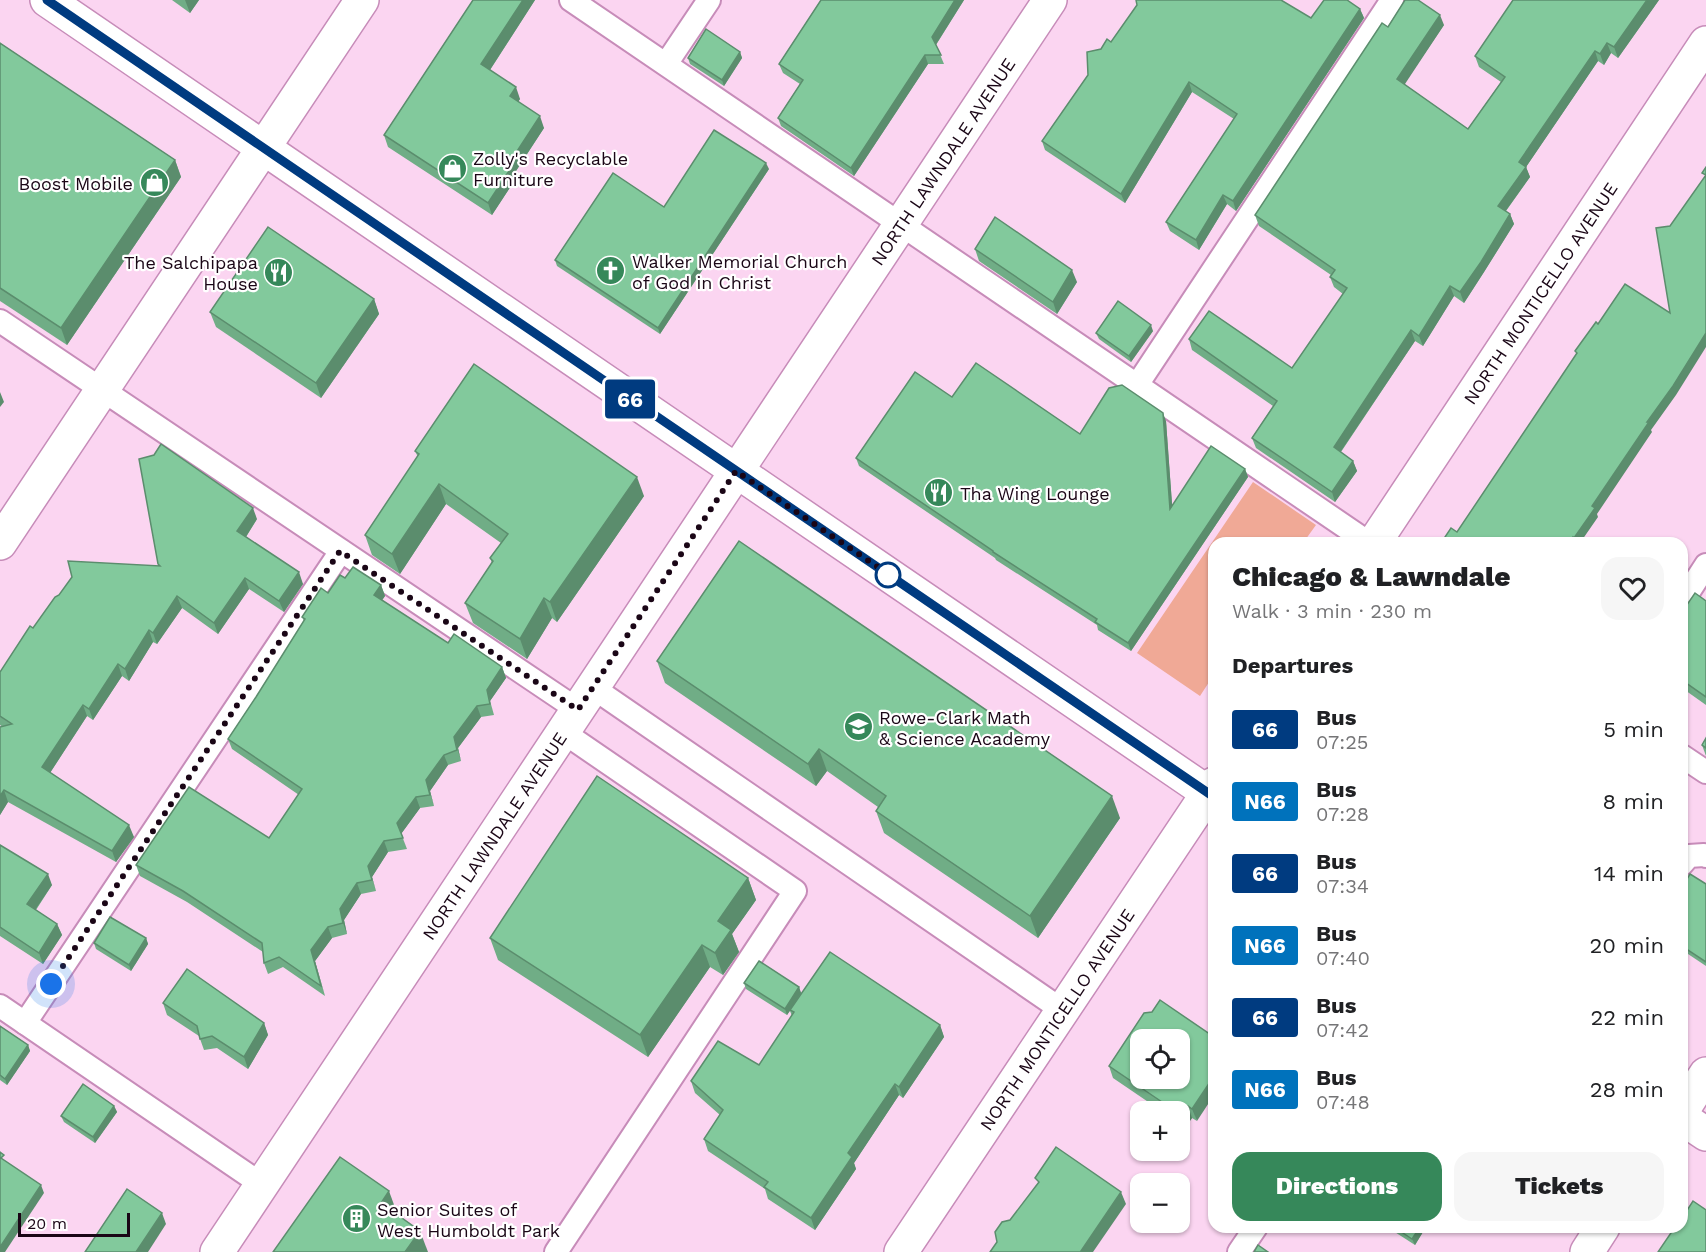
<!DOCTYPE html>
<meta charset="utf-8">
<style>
:root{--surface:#fff;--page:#f6f6f6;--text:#202124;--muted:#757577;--accent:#36885a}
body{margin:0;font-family:"Work Sans",sans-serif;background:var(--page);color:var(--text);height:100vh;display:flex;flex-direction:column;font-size:22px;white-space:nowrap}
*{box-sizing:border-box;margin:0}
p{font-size:20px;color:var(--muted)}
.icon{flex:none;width:33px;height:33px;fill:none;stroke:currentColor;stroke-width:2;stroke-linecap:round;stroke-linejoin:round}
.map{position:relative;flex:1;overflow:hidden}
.panel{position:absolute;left:1208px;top:537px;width:480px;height:696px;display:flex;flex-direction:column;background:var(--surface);border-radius:18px;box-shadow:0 2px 4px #0004}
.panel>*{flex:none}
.badge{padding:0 12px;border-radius:4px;font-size:21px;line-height:39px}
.buttons{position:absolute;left:1130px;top:1029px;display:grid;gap:12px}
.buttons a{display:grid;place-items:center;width:60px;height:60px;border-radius:12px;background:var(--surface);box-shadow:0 2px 4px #0004;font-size:30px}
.scale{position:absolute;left:18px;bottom:15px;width:112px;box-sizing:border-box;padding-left:6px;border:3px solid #1a0616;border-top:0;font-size:16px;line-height:21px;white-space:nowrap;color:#1a0616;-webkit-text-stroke:4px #fff;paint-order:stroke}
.you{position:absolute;width:30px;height:30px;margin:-15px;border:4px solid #fff;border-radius:50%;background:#1a73e8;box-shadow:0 0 0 9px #1a73e833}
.map>.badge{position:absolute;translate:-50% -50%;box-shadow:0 0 0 3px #fff}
h2{padding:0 24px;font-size:22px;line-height:54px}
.round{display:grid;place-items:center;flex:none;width:63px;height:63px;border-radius:18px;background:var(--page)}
.headline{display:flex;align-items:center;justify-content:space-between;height:102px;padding:0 24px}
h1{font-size:28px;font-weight:800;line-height:45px}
.button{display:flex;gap:12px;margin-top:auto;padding:12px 24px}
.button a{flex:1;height:69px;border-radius:18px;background:var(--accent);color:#fff;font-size:24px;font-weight:800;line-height:69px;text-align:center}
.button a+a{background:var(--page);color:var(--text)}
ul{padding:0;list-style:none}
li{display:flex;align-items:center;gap:18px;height:72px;padding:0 24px}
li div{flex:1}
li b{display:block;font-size:22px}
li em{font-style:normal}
li .badge{min-width:66px;font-weight:700;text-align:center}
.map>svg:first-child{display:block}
.green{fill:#f0a996}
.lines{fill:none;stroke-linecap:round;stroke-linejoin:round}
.lane-casing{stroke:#c78cb9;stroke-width:26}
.street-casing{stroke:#c78cb9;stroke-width:36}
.secondary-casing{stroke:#c78cb9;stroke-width:36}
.lane{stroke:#fff;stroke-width:22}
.street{stroke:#fff;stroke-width:33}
.secondary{stroke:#fff;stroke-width:33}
.wall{fill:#70ad86}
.shaded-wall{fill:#5b8d6d}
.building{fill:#82c99c;stroke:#5b8d6d;stroke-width:1.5;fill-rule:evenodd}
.line-casing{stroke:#fff;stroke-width:14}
.line{stroke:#003b80;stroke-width:9}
.walk{stroke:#1a0616;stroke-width:6;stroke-dasharray:0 10.8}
.stop-dot{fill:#fff;stroke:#003b80;stroke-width:3}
.labels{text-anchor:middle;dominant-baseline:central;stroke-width:4.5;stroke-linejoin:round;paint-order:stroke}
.poi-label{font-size:18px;fill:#1a0616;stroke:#fff;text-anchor:start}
.street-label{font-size:18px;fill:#1a0616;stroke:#fff}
</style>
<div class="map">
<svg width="1706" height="1252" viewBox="0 0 1706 1252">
<rect width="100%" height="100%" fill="#fbd5f1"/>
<polygon class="green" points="1253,482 1316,525 1303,543 1214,543 1213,676 1200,696 1137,653"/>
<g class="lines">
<defs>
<g id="lane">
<polyline points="571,0 1369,543"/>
<polyline points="666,64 709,0"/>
<polyline points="0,321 578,710"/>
<polyline points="1137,385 1392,0"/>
<polyline points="1682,602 1706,565"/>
<polyline points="592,687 1062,1010"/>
<polyline points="1682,756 1706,772"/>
<polyline points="1682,864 1689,856 1704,855 1706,856"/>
<polyline points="0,1006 261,1184"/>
<polyline points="25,1023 341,551"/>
<polyline points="556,1252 795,891 563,732"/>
<polyline points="1239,1252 1256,1227"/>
</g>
<g id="street">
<polyline points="0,543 362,0"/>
<path id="s1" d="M 1374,543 L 1706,43"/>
<path id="s2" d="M 217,1252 L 1050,0"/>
<path id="s3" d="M 901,1252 L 1214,784"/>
</g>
<g id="secondary">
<polyline points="47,0 1214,797"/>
<polyline points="1682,1111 1706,1074"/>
<polyline points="1682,1118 1706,1134"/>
<polyline points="1587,1252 1603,1227"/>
</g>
</defs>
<use href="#lane" class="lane-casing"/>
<use href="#street" class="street-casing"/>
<use href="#secondary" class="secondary-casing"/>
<use href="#lane" class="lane"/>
<use href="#street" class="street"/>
<use href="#secondary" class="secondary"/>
</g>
<g class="wall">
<polygon points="172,0 199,0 190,13"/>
<polygon points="473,0 535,0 490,70 520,99 518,102 544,128 514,174 513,183 492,215 388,147 384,135"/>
<polygon points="821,0 964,0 936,45 944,64 928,64 854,176 781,126 778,118 800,84 783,73 779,64"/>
<polygon points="1659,0 1618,58 1611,53 1604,65 1598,61 1526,167 1530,177 1506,211 1510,214 1514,224 1484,272 1464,303 1454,296 1423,346 1415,341 1341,452 1353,461 1357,471 1335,502 1256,448 1252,438 1273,406 1192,350 1189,339 1292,368 1343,294 1334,287 1330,277 1331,275 1259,226 1255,215 1388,27 1444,25 1404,84 1468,129 1501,82 1479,67 1475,56"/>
<polygon points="1137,5 1311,18 1360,9 1364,18 1236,211 1227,204 1199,250 1170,231 1166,222 1234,119 1192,92 1125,203 1045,150 1042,141 1088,75 1101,49 1111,42"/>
<polygon points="0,43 175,160 181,177 67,345 0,301"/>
<polygon points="740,52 742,58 724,86 690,64 688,58"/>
<polygon points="769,169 660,334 557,266 555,260 664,207"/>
<polygon points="975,249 1077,282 1057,314 979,261"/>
<polygon points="374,299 379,314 321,398 216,327 210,312"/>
<polygon points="1153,331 1131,362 1099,339 1096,333"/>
<polygon points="952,397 1080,434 1166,421 1172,505 1245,469 1248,477 1131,651 1098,630 1097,625 996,560 995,558 859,466 856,458"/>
<polygon points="415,451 644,496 557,622 552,618 527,659 473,623 465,603 492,563 490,558 501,543 446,504 400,574 372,555 365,535 418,457"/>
<polygon points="257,519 246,537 303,584 284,612 249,589 218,634 182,608 157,644 153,642 129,681 122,676 93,720 87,716 50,773 134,837 116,862 8,802 0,815 0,727 3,727 0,725 0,672 33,628 158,566 158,564"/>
<polygon points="345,578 381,585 385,596 382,600 448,643 502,667 506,678 490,701 494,715 481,717 458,748 461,761 448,765 430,791 434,806 420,808 401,834 407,849 388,852 372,877 376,891 361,894 344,920 347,934 332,938 315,961 325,996 283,967 268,974 264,963 263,952 187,902 140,876 136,865 269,838 299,795 232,749 228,739 256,697 304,621 302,617 328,593"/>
<polygon points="1706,601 1706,705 1682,688 1682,612"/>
<polygon points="657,661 1120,818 1038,938 884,833 876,811 878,807 827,771 816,786 665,683"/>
<polygon points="1706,738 1706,756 1702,745"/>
<polygon points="0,845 52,885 36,910 57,924 62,935 43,964 0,936"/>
<polygon points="748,878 756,900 732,934 739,952 723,975 710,967 648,1057 498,960 490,938"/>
<polygon points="1706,884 1706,966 1682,950 1682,887"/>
<polygon points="146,938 148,944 131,971 96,949 94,943"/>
<polygon points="744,983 799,987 801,993 940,1025 944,1037 903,1098 899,1095 854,1163 856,1169 815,1230 768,1199 765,1189 708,1151 704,1139 720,1115 695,1093 691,1081 759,1065 792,1016 790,1011 787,1015 746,989"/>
<polygon points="1160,1000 1197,1121 1192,1118 1187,1125 1179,1120 1179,1112 1163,1112 1113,1078 1109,1066 1152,1012"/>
<polygon points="163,1003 264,1023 268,1035 248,1069 217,1048 204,1050 199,1036 167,1015"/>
<polygon points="0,1026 28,1045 30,1051 7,1085 0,1080"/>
<polygon points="114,1106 117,1112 95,1143 64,1122 61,1116"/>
<polygon points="1387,1227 1426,1227 1415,1245"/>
</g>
<g class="shaded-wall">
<polygon points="185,0 199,0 190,13"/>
<polygon points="523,0 535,0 486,76 481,64"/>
<polygon points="955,0 964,0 935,46 932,37"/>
<polygon points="1647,0 1659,0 1618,58 1614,47"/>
<polygon points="1360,9 1364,18 1236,211 1233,201"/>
<polygon points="1440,15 1444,25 1401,90 1397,79"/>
<polygon points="1607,43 1611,53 1604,65 1600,54"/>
<polygon points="1595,51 1598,61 1526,167 1530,177 1502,216 1498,206 1519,162"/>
<polygon points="740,52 742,58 724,86 722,80"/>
<polygon points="925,55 928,64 854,176 851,168"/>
<polygon points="1189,82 1192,92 1125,203 1121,194"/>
<polygon points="516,87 520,99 514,108 510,96"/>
<polygon points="540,116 544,128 514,174 513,183 492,215 488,203 510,162"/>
<polygon points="175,160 181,177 67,345 61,328"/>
<polygon points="766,163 769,169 660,334 658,328"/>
<polygon points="1223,195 1227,204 1199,250 1196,240"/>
<polygon points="1510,214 1514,224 1484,272 1464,303 1460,292"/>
<polygon points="1072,270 1077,282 1057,314 1053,302"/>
<polygon points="1450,286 1454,296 1423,346 1419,336"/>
<polygon points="374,299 379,314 321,398 316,383"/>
<polygon points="1151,325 1153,331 1131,362 1129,356"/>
<polygon points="1411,330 1415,341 1337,457 1334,447"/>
<polygon points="1706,333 1706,347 1676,395 1651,430 1652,432 1597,514 1598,517 1580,543 1576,543 1574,538 1592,506"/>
<polygon points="0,392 4,402 0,407"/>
<polygon points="1163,413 1166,421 1173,517 1170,509"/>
<polygon points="1353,461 1357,471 1335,502 1332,492"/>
<polygon points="1245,469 1248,477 1131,651 1128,643"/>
<polygon points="637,477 644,496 557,622 550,602"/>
<polygon points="439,484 446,504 400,574 392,554"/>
<polygon points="253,508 257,519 242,543 237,531"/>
<polygon points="1573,537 1575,543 1569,543"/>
<polygon points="299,572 303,584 284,612 279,601"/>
<polygon points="245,578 249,589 218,634 214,623"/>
<polygon points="381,585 385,596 378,606 374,595"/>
<polygon points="177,596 182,608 157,644 153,633"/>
<polygon points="544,598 552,618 527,659 520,639"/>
<polygon points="149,630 153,642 129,681 125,669"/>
<polygon points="118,664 122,676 93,720 89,709"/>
<polygon points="502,667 506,678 490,701 494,715 487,690"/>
<polygon points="83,705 87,716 46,779 42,767"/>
<polygon points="477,706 481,717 458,748 461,761 454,737"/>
<polygon points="819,749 827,771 816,786 808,764"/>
<polygon points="444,755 448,765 430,791 434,806 426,780"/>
<polygon points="4,790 8,802 0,815 0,796"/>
<polygon points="1112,796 1120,818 1038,938 1030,916"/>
<polygon points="416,797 420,808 401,834 407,849 397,823"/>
<polygon points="129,825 134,837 116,862 112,851"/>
<polygon points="384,841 388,852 372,877 376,891 368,866"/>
<polygon points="48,874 52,885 31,916 27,904"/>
<polygon points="748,878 756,900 732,934 739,952 723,975 715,953 718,921"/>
<polygon points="357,883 361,894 344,920 347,934 343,923 340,909"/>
<polygon points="57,924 62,935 43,964 39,953"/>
<polygon points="328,927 332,938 315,961 325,996 311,950"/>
<polygon points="146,938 148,944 131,971 129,965"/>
<polygon points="702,945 710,967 648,1057 640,1035"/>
<polygon points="799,987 801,993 787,1015 785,1009"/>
<polygon points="264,1023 268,1035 248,1069 244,1057"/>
<polygon points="940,1025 944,1037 903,1098 899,1087"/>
<polygon points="28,1045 30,1051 7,1085 5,1079"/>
<polygon points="1214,1076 1214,1095 1197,1121 1192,1109"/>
<polygon points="895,1084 899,1095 854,1163 856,1169 815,1230 811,1218 848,1153"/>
<polygon points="1166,1102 1169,1112 1168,1112 1165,1104"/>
<polygon points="114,1106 117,1112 95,1143 93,1137"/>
<polygon points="1188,1106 1192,1118 1187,1125 1183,1113"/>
<polygon points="41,1185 44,1193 5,1252 0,1252 0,1247"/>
<polygon points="389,1191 397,1213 389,1225 381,1203"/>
<polygon points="1121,1192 1126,1204 1093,1252 1081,1252 1081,1251"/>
<polygon points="162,1213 166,1224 148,1252 136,1252"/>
<polygon points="1420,1227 1426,1227 1415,1245 1412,1239"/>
<polygon points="420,1231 428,1252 405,1252"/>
</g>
<g class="building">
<polygon points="473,0 523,0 481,64 516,87 510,96 540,116 510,162 509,171 488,203 384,135"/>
<polygon points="821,0 955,0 932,37 941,55 925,55 851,168 778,118 803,80 779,64"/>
<polygon points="1136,0 1281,0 1311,18 1324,0 1347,0 1360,9 1233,201 1223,195 1196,240 1166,222 1237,114 1189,82 1121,194 1042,141 1088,75 1087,52 1101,49 1107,39 1111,42 1137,5"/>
<polygon points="1405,0 1418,0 1440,15 1397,79 1468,129 1505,77 1475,56 1513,0 1647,0 1614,47 1607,43 1600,54 1595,51 1519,162 1526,167 1498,206 1510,214 1481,262 1460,292 1450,286 1419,336 1411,330 1334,447 1353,461 1332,492 1252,438 1277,401 1189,339 1209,311 1292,368 1347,288 1330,277 1335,270 1255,215 1382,23 1388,27"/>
<polygon points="706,29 740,52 722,80 688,58"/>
<polygon points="0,43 175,160 61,328 0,288"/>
<polygon points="714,130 766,163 658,328 555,260 613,173 664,207"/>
<polygon points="1706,167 1706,333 1673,386 1647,422 1649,422 1592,506 1595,508 1574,538 1573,537 1569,543 1441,543 1451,528 1457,532 1577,353 1575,351 1596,322 1598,324 1625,284 1670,313 1656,228 1670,226 1706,175 1702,173"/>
<polygon points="995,217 1072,270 1053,302 975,249"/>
<polygon points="268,227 374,299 316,383 210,312"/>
<polygon points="1118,301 1151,325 1129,356 1096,333"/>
<polygon points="976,363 1080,434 1109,388 1122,385 1163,413 1170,509 1211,446 1245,469 1128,643 1095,622 1097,619 993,552 993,551 856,458 915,372 952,397"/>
<polygon points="474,364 637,477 550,602 544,598 520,639 465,603 493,561 490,558 508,534 439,484 392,554 365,535 419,454 415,451"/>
<polygon points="161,444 253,508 237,531 299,572 279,601 245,578 214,623 177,596 153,633 149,630 125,669 118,664 89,709 83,705 42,767 129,825 112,851 4,790 0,796 0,727 12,724 0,716 0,672 30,626 33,628 55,597 59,595 72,577 68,561 160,566 158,564 139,459 154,455"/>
<polygon points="739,541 1112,796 1030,916 876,811 886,796 819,749 808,764 657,661"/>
<polygon points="353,567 381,585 374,595 448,643 454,634 502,667 487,690 490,704 477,706 454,737 457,750 444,755 426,780 430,795 416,797 397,823 403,838 384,841 368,866 372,880 357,883 340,909 343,923 328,927 311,950 321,986 279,957 264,963 262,943 183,891 136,865 189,787 269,838 302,789 228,739 256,697 305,619 302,617 321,588 328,593 340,575 345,578"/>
<polygon points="1695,593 1706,601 1706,697 1682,680 1682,612"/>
<polygon points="1706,738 1706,748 1702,745"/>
<polygon points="597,776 748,878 718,921 731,930 715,953 702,945 640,1035 490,938"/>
<polygon points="0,845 48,874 27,904 57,924 39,953 0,927"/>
<polygon points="1690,874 1706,884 1706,962 1682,946 1682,887"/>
<polygon points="110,917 146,938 129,965 94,943"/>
<polygon points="830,952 940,1025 899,1087 895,1084 848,1153 852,1157 811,1218 764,1187 768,1182 704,1139 723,1110 691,1081 718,1041 759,1065 794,1012 790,1010"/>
<polygon points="759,961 799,987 785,1009 744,983"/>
<polygon points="187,969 264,1023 244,1057 212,1036 200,1039 197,1026 163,1003"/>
<path d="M 1160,1000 L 1214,1037 L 1214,1076 L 1192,1109 L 1188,1106 L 1183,1113 L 1166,1102 L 1165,1104 L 1109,1066 L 1144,1013 L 1152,1012 ZM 1140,1040 L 1179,1040 L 1179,1078 L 1140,1078 Z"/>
<polygon points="0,1026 28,1045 5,1079 0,1075"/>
<polygon points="83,1084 114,1106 93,1137 61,1116"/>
<polygon points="1056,1147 1121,1192 1081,1251 1082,1252 990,1252 997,1242 995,1232 1002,1222 1010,1220 1039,1182 1035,1178"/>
<polygon points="0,1152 4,1155 1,1158 41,1185 0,1247"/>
<polygon points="340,1157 389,1191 381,1203 420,1231 405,1252 273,1252"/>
<polygon points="127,1189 162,1213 136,1252 85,1252"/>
<polygon points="1693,1201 1706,1210 1706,1252 1658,1252 1675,1227 1682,1227 1682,1218"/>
<polygon points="1394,1227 1420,1227 1412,1239"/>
<polygon points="1258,1245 1268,1252 1254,1252"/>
</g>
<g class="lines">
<defs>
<polyline id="line" points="47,0 1214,797"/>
</defs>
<use href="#line" class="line-casing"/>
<use href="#line" class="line"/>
<polyline class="walk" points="51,984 340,551 578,710 736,471 894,578 888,575"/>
</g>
<defs>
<symbol id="shop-disc" viewBox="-11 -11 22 22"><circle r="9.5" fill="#36885a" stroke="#fff"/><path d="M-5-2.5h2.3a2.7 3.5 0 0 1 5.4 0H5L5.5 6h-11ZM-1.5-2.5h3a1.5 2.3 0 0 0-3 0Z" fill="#fff"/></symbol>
<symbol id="church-disc" viewBox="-11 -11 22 22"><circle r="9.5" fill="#36885a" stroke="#fff"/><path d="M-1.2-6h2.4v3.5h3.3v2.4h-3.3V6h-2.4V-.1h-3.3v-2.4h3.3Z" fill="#fff"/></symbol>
<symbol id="restaurant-disc" viewBox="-11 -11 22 22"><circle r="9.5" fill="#36885a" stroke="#fff"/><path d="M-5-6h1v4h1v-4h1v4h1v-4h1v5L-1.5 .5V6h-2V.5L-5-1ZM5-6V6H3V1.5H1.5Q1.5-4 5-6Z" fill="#fff"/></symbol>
<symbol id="school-disc" viewBox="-11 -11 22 22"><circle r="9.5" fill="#36885a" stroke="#fff"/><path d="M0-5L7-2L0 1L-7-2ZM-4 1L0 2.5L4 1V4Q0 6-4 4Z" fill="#fff"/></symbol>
<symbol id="building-disc" viewBox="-11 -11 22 22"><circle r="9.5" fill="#36885a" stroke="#fff"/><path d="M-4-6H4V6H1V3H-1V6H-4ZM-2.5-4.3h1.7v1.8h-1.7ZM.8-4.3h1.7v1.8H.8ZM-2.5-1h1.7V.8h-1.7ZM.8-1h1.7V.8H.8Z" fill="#fff"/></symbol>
</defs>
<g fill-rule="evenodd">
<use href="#shop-disc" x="436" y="152" width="33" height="33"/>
<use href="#shop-disc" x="138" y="166" width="33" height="33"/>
<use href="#church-disc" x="594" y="254" width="33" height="33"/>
<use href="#restaurant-disc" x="262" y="256" width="33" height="33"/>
<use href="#restaurant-disc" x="922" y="476" width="33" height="33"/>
<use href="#school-disc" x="842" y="710" width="33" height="33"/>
<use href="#building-disc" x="340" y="1202" width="33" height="33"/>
</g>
<circle class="stop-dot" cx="888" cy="575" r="12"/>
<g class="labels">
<g class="poi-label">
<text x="473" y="158">Zolly's Recyclable<tspan x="473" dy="21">Furniture</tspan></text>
<text x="133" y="183" text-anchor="end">Boost Mobile</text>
<text x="632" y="261">Walker Memorial Church<tspan x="632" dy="21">of God in Christ</tspan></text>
<text x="258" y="262" text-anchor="end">The Salchipapa<tspan x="258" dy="21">House</tspan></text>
<text x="960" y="493">Tha Wing Lounge</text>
<text x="879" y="717">Rowe-Clark Math<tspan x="879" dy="21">&amp; Science Academy</tspan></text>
<text x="377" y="1209">Senior Suites of<tspan x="377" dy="21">West Humboldt Park</tspan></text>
</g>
<g class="street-label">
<text stroke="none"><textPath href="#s2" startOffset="1310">NORTH LAWNDALE AVENUE</textPath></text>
<text stroke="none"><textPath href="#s1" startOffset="300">NORTH MONTICELLO AVENUE</textPath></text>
<text stroke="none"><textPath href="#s2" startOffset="500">NORTH LAWNDALE AVENUE</textPath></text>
<text stroke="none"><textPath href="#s3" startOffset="280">NORTH MONTICELLO AVENUE</textPath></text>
</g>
</g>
</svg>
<div class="buttons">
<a><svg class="icon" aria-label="locate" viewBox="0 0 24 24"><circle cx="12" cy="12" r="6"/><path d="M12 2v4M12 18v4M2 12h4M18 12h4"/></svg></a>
<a>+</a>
<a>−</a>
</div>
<div class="scale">20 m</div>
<div class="you" style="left:51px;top:984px"></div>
<b class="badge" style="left:630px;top:399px;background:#003b80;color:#fff">66</b>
<section class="panel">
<div class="headline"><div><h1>Chicago &amp; Lawndale</h1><p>Walk · 3 min · 230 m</p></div><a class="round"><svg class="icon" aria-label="heart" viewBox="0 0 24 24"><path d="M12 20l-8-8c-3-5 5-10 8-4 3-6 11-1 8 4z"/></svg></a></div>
<h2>Departures</h2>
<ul>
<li><span class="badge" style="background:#003b80;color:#fff">66</span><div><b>Bus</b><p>07:25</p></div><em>5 min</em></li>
<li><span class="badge" style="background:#0072bc;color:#fff">N66</span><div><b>Bus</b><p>07:28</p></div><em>8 min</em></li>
<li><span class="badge" style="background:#003b80;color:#fff">66</span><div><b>Bus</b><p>07:34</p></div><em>14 min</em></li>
<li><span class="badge" style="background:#0072bc;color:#fff">N66</span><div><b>Bus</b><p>07:40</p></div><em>20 min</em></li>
<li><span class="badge" style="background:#003b80;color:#fff">66</span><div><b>Bus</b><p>07:42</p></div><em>22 min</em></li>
<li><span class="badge" style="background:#0072bc;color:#fff">N66</span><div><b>Bus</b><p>07:48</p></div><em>28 min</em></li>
</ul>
<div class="button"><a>Directions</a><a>Tickets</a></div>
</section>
</div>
